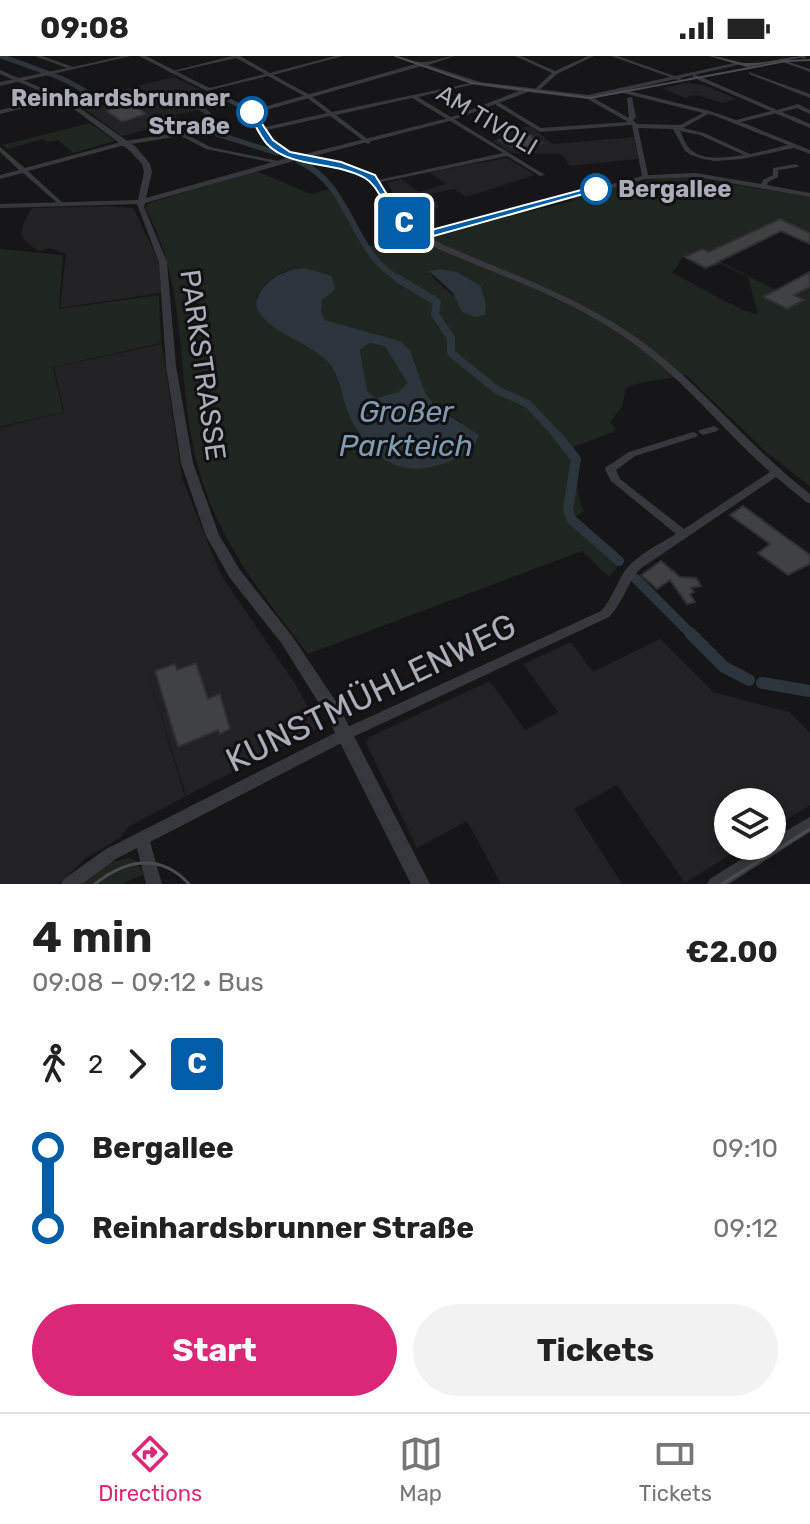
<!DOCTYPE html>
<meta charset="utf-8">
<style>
:root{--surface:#fff;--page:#f2f2f2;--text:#222;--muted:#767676;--line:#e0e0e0;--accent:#db2777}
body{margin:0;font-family:Rubik,sans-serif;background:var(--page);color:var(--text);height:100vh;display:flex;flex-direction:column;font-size:30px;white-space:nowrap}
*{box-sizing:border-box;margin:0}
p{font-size:26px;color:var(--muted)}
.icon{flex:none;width:44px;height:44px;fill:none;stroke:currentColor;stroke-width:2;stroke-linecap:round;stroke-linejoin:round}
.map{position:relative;height:828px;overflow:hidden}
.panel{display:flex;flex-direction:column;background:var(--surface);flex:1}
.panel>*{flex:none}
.badge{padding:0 16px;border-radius:6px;font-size:28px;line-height:52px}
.tools{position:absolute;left:714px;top:732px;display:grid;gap:16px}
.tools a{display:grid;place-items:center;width:72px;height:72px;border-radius:50%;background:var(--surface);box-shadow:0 4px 12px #0003;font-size:40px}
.map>.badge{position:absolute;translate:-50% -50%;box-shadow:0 0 0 4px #fff}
.legs{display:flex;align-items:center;gap:12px;height:88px;padding:0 32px;font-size:26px}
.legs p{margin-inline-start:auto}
.summary{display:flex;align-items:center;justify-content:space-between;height:136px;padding:0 32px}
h1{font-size:44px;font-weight:700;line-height:60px}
.button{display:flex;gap:16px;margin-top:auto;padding:16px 32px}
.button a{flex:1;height:92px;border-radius:48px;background:var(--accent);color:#fff;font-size:32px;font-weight:700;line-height:92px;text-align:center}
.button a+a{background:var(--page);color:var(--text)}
ul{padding:0 32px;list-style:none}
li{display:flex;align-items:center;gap:28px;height:80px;font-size:30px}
li i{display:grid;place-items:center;width:12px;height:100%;margin:0 10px;background:currentColor}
li i::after{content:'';width:20px;height:20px;margin:-10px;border:6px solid;border-radius:50%;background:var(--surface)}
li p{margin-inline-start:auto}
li:first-child i{background:linear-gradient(#0000 50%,currentColor 0)}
li:last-child i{background:linear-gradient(currentColor 50%,#0000 0)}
.status{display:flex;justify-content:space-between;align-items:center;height:56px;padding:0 40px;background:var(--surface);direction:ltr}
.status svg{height:22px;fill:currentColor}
.menu{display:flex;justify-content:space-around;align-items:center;height:112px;border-top:2px solid var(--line);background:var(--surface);font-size:22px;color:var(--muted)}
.menu a{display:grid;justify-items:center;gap:4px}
.menu .on{color:var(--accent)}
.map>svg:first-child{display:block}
.built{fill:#222225}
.green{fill:#1e261f;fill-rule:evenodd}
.water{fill:#2c353c;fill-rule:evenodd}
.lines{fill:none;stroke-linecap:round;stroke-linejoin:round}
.canal-far4{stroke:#2c353c;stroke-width:5}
.canal-far3{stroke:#2c353c;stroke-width:6}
.canal-far2{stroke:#2c353c;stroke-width:8}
.canal-far1{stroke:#2c353c;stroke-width:10}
.canal{stroke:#2c353c;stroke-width:12}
.building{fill:#404145;stroke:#303034;stroke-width:2}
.pedestrian{stroke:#37383d;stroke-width:4}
.minor{fill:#37383d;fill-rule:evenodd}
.tertiary{fill:#37383d;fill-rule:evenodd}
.secondary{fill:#45474d;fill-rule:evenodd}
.tram-far1{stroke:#4a4c52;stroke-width:2}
.tram{stroke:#4a4c52;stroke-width:3}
.line-1{fill:#005da8;stroke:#fff;stroke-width:2}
.stop-1-dot{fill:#fff;stroke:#005da8;stroke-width:4}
.labels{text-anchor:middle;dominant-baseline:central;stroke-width:6;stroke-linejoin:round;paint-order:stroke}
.far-stop-label{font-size:24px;font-weight:bold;fill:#a8adb8;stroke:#111113;text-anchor:end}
.far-street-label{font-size:24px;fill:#a8adb8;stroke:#111113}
.street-label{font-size:28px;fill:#a8adb8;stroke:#111113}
.water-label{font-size:30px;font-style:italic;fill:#7f9bb3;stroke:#111113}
.near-street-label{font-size:34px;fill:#a8adb8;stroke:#111113}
</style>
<div class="status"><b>09:08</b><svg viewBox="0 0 49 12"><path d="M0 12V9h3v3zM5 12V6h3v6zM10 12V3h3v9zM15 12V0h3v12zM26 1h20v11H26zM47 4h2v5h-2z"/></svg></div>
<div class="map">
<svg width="810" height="828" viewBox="0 0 810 828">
<rect width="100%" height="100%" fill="#161618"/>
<g class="built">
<polygon points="174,21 220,43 194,51 198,54 174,59 181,65 122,80 83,52 112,46 93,41"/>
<polygon points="686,27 704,29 737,43 723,47 696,39 685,42 662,32"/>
<polygon points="530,70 553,88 635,81 638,103 570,110 562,98 512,97 492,85 501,82 496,78"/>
<polygon points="507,102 535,119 466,141 454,133 431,138 440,151 406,161 387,127 401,123 419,136 446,128 429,116"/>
<polygon points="109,150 133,152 159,205 161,237 60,252 66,198 49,192 39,195 28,188 21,179 24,166 32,152"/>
<polygon points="162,288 182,422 221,519 296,629 319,672 186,740 146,609 185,741 128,771 120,782 86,802 59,828 0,828 0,372 64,356 54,311"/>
<polygon points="660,583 713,636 789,656 810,677 810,749 772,773 772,746 728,746 728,790 744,790 685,827 617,729 574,753 622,828 501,828 467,765 417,792 366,687 369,681 490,625 525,674 558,656 523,608 571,586 593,616"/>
</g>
<g class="green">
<polygon points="90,67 115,85 73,97 58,84 47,86 43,83 8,93 3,89"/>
<path d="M 256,115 L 311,138 L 335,132 L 364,189 L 398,192 L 458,172 L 574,145 L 572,141 L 637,125 L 683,120 L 810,141 L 810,177 L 780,163 L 709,196 L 702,193 L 686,201 L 706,211 L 719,205 L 776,234 L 764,241 L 787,253 L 803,245 L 794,239 L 810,231 L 810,430 L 766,396 L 686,319 C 665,324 646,323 626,332 L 622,351 L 610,366 L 616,373 L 613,376 L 571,392 C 583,413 572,431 584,455 L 574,462 L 621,506 L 609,521 L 582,495 L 308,598 C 261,537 214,480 196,403 C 176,321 188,227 145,152 L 149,147 ZM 683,201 L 704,213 L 721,208 L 748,221 L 758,258 C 746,259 690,225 672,217 ZM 441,213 L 457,216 L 481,230 L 486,248 L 460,249 C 453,234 435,229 430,215 ZM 285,215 L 334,234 L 322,244 L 321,255 L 325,264 L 400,285 L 410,294 L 425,336 L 436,351 L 463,367 L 351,361 L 333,312 L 320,296 L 291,281 L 256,241 L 266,227 Z"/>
<polygon points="0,193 63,199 59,253 159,239 161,287 53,311 63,356 0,371"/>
<polygon points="370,287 385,290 407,327 398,336 376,342 367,335 360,294"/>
<polygon points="128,802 135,804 144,818 122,828 80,828 111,806"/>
</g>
<g class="water">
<path d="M 305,212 L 332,220 L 335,234 L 322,244 L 321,255 L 325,264 L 400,285 L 410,294 L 425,336 L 436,351 L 479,379 L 472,395 C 419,424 381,420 351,363 C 343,347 341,326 332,311 C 316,284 233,269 263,232 C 274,218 289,214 305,212 ZM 370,287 L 385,290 L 407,327 L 398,336 L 376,342 L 367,335 L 360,294 Z"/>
<polygon points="441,213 457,216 481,230 486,248 485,259 475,261 462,256 453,237 429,215"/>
</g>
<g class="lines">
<path class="canal-far4" d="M 1,0 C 22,8 44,15 65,24 C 76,29 86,37 97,42 C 128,56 209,23 217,78 L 277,97"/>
<path class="canal-far3" d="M 299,105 C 355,132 349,197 401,224"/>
<polyline class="canal-far2" points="397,222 437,246 435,258 451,282 451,297 497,334 528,348 559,381"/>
<g class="canal-far1">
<polyline points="557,379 576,403 568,453 571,463 619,505"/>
<polyline points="636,523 692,579"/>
</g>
<g class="canal">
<polyline points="690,577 724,611 749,624"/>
<polyline points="762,627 810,635"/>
</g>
</g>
<g class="building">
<polygon points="130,47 146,58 122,66 107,55"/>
<polygon points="527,77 543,87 518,94 499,84"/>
<polygon points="780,163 810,177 810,188 781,175 706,212 685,201 702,193 709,196"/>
<polygon points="810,216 810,231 794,239 804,244 787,253 763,241"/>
<polygon points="743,450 810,499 810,508 788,519 758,497 770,488 730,459"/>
<polygon points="661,505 680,521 696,522 701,530 691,532 694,536 690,538 695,546 687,548 670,524 657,533 641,519"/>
<polygon points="196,607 208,643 220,638 230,673 220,678 218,674 178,691 155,615 175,608 177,614"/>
</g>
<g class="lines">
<polyline class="pedestrian" points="777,56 810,70"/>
<g class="minor">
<polygon points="35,0 42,0 73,11 122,0 131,0 0,30 0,26 67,12"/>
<polygon points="232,0 240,0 270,17 335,0 343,0 273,19 310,39 332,56 475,26 475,28 418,41 545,119 540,120 507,100 376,127 375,126 378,124 503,97 412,42 336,59 370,85 370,87 368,88 330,60 263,75 260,73 261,72 327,57 306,41 268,20 206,35 206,33 265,18 236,2 171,17 169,16"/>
<polygon points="515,0 521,0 555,15 588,0 594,0 557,18 536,37 533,35 534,34 552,17"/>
<polygon points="611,0 618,0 683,23 678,24"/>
<polygon points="798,0 804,0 806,2 804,3"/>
<polygon points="780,3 810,13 810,16 780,5"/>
<polygon points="749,16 810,38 810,42 749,18"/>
<path d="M 694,18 L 777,54 L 798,48 L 810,54 L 810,58 L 797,52 L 741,66 L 810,94 L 810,98 L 794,92 L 742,103 L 715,105 L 703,103 L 691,99 L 685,95 L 673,73 L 638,72 L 648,119 L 696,117 L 761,128 L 763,124 L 773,119 L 773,112 L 796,108 L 799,110 L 798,111 L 778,114 L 778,121 L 768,126 L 767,129 L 810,137 L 810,141 L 696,121 L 645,123 L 429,181 L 444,189 C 514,219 590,245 652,293 C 708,337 753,394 810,438 L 810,447 L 806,446 L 776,421 L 640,513 C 627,527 623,547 609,561 L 351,682 L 150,786 L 162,828 L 146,828 L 137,792 L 116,803 L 82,828 L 61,828 L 64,823 L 106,793 L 341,674 L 601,555 C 613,542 617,524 628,511 C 639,498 661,487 676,478 L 611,425 L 605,413 L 606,411 L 629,396 L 693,376 L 696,377 L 698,379 L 696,381 L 635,400 L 616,414 L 620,423 L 684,473 L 770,416 C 727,378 691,332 646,297 C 585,248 509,223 438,193 L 419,180 L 642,120 L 632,69 L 540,76 L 496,49 L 496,47 L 500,47 L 541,72 L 628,66 L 586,42 L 586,40 L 588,39 L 629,62 L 627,42 L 632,41 L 636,61 L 633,64 L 637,68 L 680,69 L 703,57 L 619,36 L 618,35 L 621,33 L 710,55 L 736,64 L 771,55 L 692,21 ZM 708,58 L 713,59 L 788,89 L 750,98 L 704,77 L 683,72 ZM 680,75 L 700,79 L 744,99 C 728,101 703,106 690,93 C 685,88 683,81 680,75 Z"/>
<polygon points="55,41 57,42 57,44 0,58 0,54"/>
<polygon points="182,76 210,91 283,106 280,108 206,93 181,80 125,89 28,115 64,148 65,149 62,151 23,117 0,123 0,119 19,114 0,96 0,91 25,112 125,85"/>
<polygon points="714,370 719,373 717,375 703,379 698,376 700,374"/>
<polygon points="810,761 810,776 729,828 707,828 710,823 762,790 772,790 772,783"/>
</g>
<path class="tertiary" d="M 139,0 L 146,0 L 253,54 L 416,8 L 394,0 C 404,0 412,6 421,6 C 432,7 444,0 455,0 L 428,9 L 480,26 L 588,39 L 739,6 L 742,8 L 588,43 L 528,36 L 453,64 L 310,101 L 340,106 L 375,119 L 398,158 L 426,178 L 427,180 L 423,183 L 392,162 L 369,123 L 335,110 L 301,103 L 145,147 L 144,151 L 167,206 L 176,310 L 193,407 L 219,479 L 240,514 L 292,580 L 337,647 L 430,828 L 411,828 L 325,657 L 282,588 L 230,522 L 206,480 L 181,407 L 166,310 L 159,206 L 137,148 L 0,152 L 0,148 L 138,144 L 144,116 L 142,108 L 130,95 L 63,45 L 0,18 L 0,14 L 67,43 L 136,91 L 150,108 L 152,116 L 146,142 L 291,101 L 284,100 L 268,87 L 249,57 ZM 422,10 L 477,29 L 519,35 L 449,62 L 301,99 C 277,94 268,77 256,57 Z"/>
<path class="secondary" d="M 709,0 C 722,0 733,6 746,7 C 765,8 789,0 809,0 L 747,11 Z"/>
<polyline class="tram-far1" points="395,0 472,27 590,42 786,5 810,4"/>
<g class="tram">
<path d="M 95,828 C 126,803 161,797 189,828"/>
<polyline points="722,828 810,773"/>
</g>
</g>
<path class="line-1" d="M 252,53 L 273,84 L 290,96 L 341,106 L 375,119 L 399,158 L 424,176 L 596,130 L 601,133 L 423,183 C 385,168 384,133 365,122 C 336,105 291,113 267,88 C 259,79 254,66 248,56 Z"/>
<g class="stop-1-dot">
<circle cx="252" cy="56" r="14"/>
<circle cx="596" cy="133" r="14"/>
</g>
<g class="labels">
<g class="far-stop-label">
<text x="230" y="42">Reinhardsbrunner<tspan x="230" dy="28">Straße</tspan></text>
<text x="618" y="133" text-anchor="start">Bergallee</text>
</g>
<g class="far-street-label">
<text transform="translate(487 64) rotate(31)">AM TIVOLI</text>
</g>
<g class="street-label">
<text transform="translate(203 309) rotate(82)">PARKSTRASSE</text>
</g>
<g class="water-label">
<text x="406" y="356">Großer<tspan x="406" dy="34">Parkteich</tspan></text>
</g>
<g class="near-street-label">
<text transform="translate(371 637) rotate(-26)">KUNSTMÜHLENWEG</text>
</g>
</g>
</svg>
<div class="tools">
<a><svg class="icon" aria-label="layers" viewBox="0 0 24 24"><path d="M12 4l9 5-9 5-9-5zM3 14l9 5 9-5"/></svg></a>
</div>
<b class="badge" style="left:404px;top:167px;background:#005da8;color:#fff">C</b>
</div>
<section class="panel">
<div class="summary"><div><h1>4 min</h1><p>09:08 – 09:12 · Bus</p></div><b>€2.00</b></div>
<div class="legs"><svg class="icon" aria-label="walk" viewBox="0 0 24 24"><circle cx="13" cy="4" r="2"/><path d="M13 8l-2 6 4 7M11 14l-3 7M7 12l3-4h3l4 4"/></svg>2<svg class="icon" aria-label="forward" viewBox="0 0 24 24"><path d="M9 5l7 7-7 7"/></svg><b class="badge" style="background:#005da8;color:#fff">C</b></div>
<ul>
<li><i style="color:#005da8"></i><b>Bergallee</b><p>09:10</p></li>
<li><i style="color:#005da8"></i><b>Reinhardsbrunner Straße</b><p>09:12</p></li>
</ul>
<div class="button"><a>Start</a><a>Tickets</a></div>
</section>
<nav class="menu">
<a class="on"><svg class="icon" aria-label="directions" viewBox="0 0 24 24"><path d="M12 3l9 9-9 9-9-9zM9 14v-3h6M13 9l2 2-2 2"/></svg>Directions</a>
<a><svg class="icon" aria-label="map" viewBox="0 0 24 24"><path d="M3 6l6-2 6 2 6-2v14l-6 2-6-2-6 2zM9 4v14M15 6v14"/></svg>Map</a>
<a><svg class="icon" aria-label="tickets" viewBox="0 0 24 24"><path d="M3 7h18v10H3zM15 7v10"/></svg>Tickets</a>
</nav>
